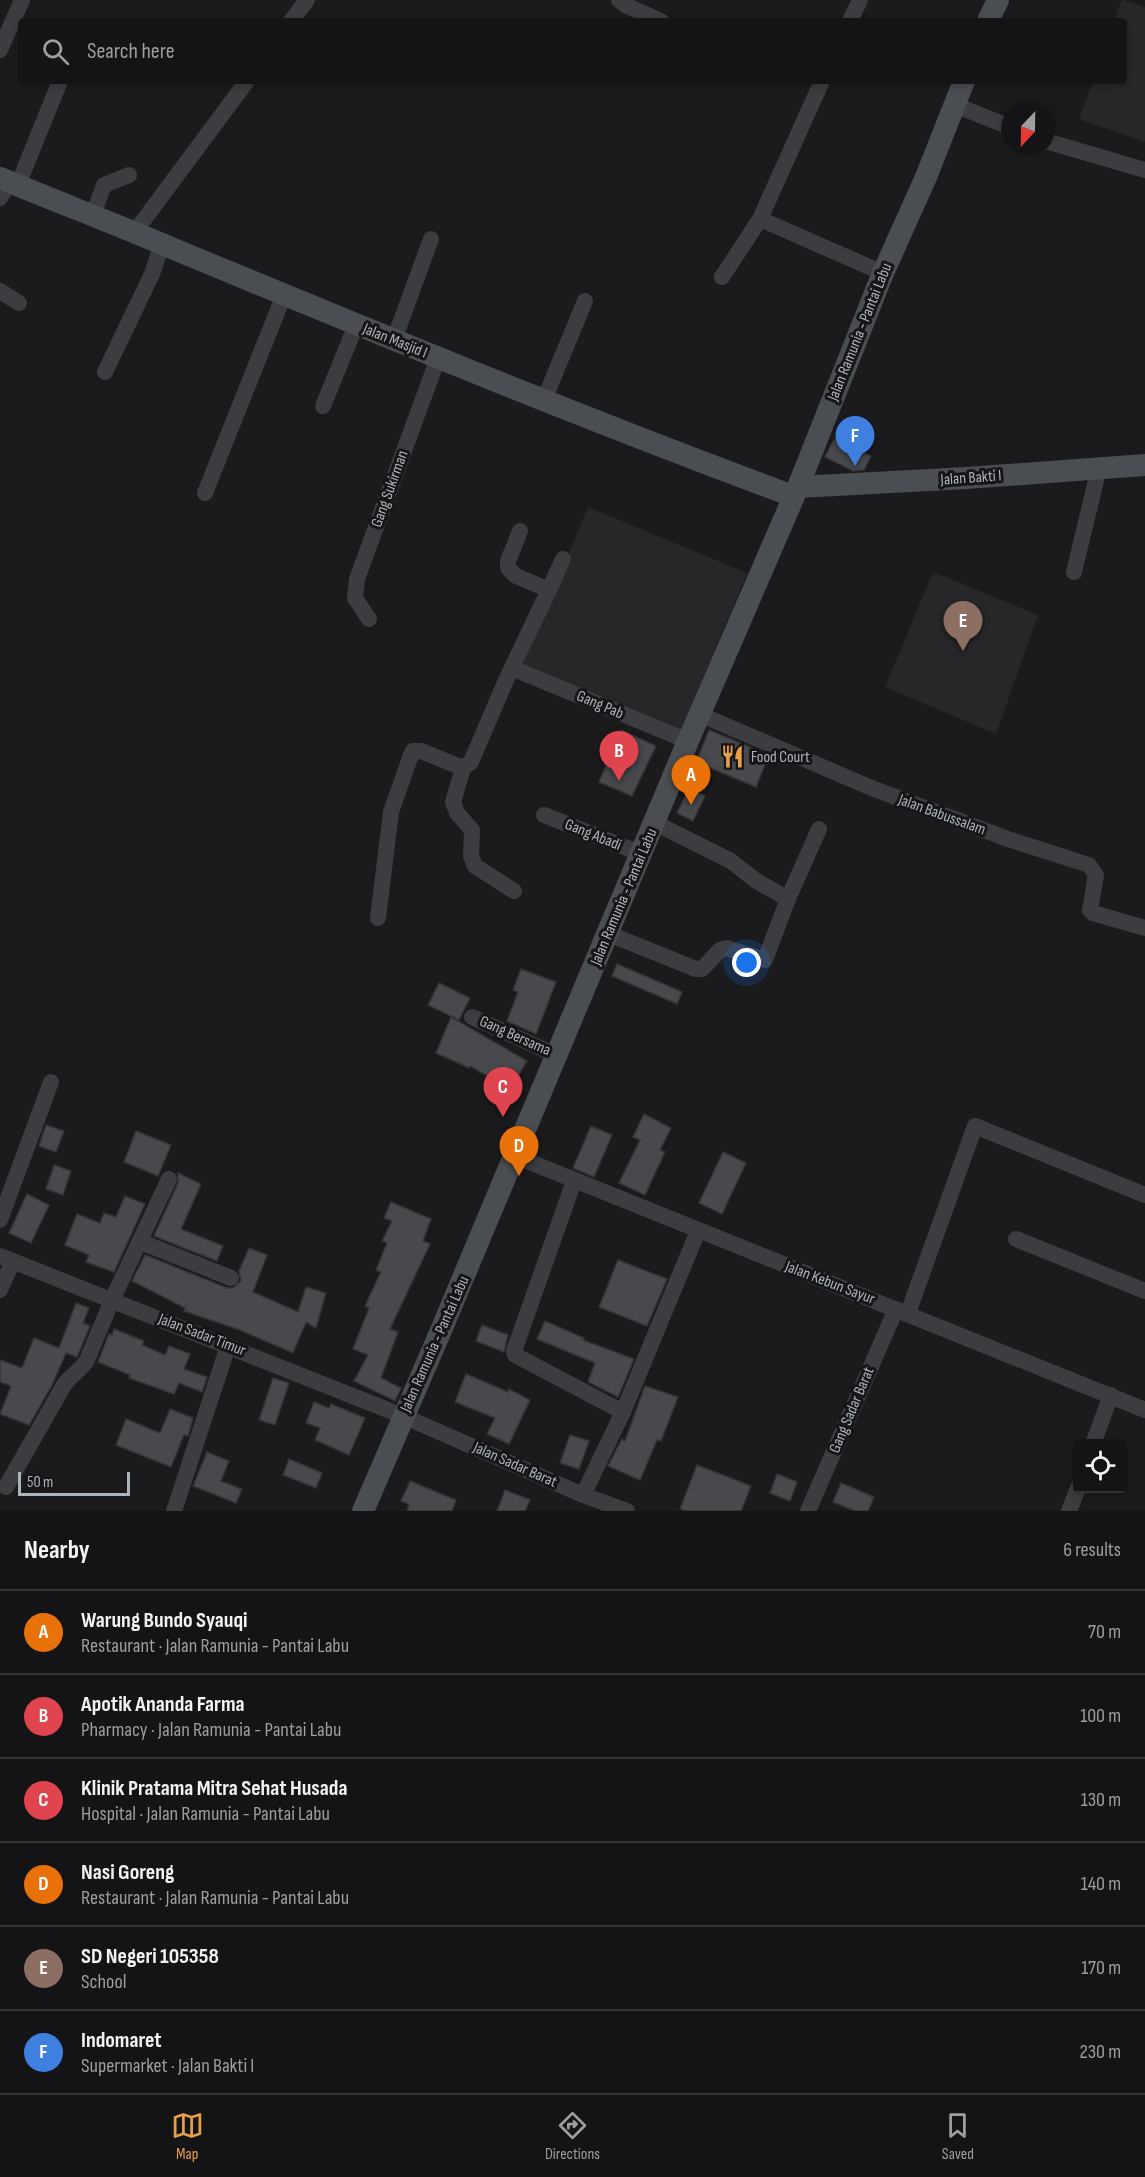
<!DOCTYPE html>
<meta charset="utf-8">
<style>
:root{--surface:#141416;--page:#1d1d1f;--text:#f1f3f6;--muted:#9d9ea1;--line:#333335;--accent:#e79e48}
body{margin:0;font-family:"Sofia Sans Condensed",sans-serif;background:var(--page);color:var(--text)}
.controls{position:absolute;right:18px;bottom:18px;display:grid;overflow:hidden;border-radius:6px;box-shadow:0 3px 9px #0003}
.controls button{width:54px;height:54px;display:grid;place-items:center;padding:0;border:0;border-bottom:2px solid var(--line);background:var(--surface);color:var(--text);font:30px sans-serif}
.compass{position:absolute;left:1001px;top:102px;width:54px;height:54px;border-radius:50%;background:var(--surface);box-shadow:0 3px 9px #0003;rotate:202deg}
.scale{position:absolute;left:18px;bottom:15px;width:112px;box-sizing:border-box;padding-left:6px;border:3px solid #aeb4bb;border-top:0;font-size:16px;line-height:21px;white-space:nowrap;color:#aeb4bb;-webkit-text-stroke:4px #161618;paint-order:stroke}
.you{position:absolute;left:747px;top:963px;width:21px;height:21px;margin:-15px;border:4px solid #fff;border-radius:50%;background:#1a73e8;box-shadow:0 0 0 9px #1a73e833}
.badge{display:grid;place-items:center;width:39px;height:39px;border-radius:50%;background:var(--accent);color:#fff;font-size:20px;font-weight:700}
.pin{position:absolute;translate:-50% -50px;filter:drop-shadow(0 2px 3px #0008)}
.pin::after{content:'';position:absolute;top:32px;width:21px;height:18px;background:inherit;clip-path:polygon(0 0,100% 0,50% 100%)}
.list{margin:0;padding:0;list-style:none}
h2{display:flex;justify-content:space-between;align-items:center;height:78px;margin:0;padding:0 24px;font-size:26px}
h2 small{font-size:20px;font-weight:400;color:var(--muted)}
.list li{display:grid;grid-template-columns:39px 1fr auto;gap:18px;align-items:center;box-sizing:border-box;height:84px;padding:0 24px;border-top:2px solid var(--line)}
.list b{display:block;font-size:22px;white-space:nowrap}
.list p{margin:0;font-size:20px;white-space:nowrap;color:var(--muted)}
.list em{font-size:20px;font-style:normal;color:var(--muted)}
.icon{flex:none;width:33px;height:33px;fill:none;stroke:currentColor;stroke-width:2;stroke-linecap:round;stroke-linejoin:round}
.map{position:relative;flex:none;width:1145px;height:1511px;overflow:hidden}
.search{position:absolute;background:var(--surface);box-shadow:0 3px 9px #0003;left:18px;right:18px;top:18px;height:66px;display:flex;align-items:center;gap:15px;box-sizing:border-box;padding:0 21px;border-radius:6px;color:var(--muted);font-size:22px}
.sheet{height:582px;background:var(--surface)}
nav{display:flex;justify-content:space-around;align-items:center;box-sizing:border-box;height:84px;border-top:2px solid var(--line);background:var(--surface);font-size:16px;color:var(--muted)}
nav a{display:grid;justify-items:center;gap:3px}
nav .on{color:var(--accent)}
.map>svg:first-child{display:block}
</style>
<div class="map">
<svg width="1145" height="1511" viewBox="0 0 1145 1511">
<rect width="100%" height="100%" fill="#1b1b1d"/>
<!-- built -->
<g fill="#27272a">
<polygon points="1122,0 1145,7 1145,142 1079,119 1093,81 1124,81 1124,21 1114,21"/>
<polygon points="588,507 747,573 682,730 523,664"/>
<polygon points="933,572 1038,615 996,734 885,687"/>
</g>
<!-- building -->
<g fill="#48494d" stroke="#353539" stroke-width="1.5">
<polygon points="834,439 871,456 864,470 853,471 825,457"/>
<polygon points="621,730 656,746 632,796 599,782"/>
<polygon points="709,730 769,755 756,787 696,762"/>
<polygon points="689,788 705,796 693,821 677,813"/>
<polygon points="617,964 682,992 677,1004 612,976"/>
<polygon points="521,969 556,982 536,1034 507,1021 518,992 513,990"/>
<polygon points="439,983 470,998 459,1020 428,1005"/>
<polygon points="451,1017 527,1061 510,1089 470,1066 469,1068 436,1053"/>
<polygon points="644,1114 671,1128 660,1150 665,1152 645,1195 619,1183 640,1140 633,1137"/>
<polygon points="46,1125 64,1131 56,1152 39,1146"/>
<polygon points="591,1126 612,1135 594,1177 573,1168"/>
<polygon points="136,1131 171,1145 158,1176 124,1162"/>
<polygon points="723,1152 746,1163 722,1214 699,1203"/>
<polygon points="54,1165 71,1171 63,1195 46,1189"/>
<polygon points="178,1173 201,1184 181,1229 223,1246 217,1261 154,1236 178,1183"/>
<polygon points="27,1194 49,1205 31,1243 9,1233"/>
<polygon points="125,1196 145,1204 114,1272 86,1262 89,1255 65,1245 77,1214 100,1223 104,1213 116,1217"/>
<polygon points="391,1202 431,1219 423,1241 430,1244 390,1329 398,1332 381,1378 401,1388 395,1401 354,1381 368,1355 353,1349 369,1308 365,1306 381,1272 376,1270 387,1243 382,1241 392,1221 384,1218"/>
<polygon points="249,1248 267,1255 253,1292 298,1312 306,1287 326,1293 316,1328 306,1322 293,1353 240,1330 184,1311 185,1308 132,1281 145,1255 227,1288 233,1288 241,1281 239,1271"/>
<polygon points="618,1260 667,1279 647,1326 599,1307"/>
<polygon points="76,1303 89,1308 83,1323 90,1326 77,1357 66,1353 52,1385 29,1425 0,1414 11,1386 0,1382 0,1360 22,1368 34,1338 59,1348"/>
<polygon points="545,1321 584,1338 583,1340 634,1359 618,1397 588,1382 595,1363 537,1339"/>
<polygon points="482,1325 508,1335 504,1352 476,1341"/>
<polygon points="114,1329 144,1341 142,1345 165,1355 169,1346 190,1354 184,1369 207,1377 202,1392 179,1383 174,1394 129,1378 130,1375 98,1362 109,1334 112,1335"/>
<polygon points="466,1374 508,1392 509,1389 530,1400 509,1444 487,1434 495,1418 455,1402"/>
<polygon points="273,1378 289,1383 275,1425 259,1420"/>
<polygon points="645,1386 678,1397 661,1441 657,1440 640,1480 608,1466 622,1439 625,1441"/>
<polygon points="314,1402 329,1408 331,1404 365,1418 349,1455 315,1440 320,1428 306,1423"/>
<polygon points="170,1409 193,1418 188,1436 184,1435 171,1467 116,1445 126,1419 160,1433"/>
<polygon points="570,1435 589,1441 579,1469 560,1463"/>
<polygon points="207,1452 229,1461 221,1481 242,1489 236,1503 193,1486"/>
<polygon points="289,1459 322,1473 316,1488 283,1475"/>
<polygon points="697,1465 751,1486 741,1511 687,1511 680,1509"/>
<polygon points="777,1474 797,1482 790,1501 770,1493"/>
<polygon points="410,1481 456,1500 452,1511 407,1511 409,1504 401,1501"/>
<polygon points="841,1483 874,1497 868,1511 855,1511 833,1502"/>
<polygon points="505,1490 530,1500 525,1511 497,1511"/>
</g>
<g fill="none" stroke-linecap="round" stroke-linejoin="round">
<!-- minor -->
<g stroke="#3c3d41" stroke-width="16">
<polyline points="619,0 627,6 661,21"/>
<polyline points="291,21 307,0"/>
<polyline points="850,21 860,0"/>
<polyline points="0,50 22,0"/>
<polyline points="822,81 760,219 883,273"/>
<polyline points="955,105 1010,127"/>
<polyline points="1046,141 1145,170"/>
<polyline points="18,185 60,81"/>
<polyline points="0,198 10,182"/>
<polyline points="93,215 104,185 129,175"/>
<polyline points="134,233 247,81"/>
<polyline points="722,277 760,219"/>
<polyline points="0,291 19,303"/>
<polyline points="394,340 431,239"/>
<polyline points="105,372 152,274 162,244"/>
<polyline points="544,400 585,301"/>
<polyline points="323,406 356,325"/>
<polyline points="205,493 284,295"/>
<polyline points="1074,572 1099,468"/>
<polyline points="549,590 563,559"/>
<polyline points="369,619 355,598 357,579 438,358"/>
<polyline points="512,668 688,741"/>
<polyline points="699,714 874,789 1008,839 1089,865 1096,875 1090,910 1093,913 1145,928"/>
<polyline points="463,768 453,802 457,813 472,830 471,856 475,866 514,891"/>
<polyline points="544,815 642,854"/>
<polyline points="655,823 731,861 755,880 788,899"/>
<polyline points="378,918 391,812 411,755 413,751 421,751 463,768 471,762 507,678 549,590 516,576 508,568 508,561 520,531"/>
<polyline points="609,934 696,969 702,969 720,950 726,948 765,960 788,899 819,829"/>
<polyline points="472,1017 558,1056"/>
<polyline points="515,1156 1145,1410"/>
<polyline points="574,1181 514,1351 515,1355 623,1412"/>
<polyline points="0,1220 51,1082"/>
<polyline points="1016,1239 1145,1291"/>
<polyline points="141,1242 231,1278"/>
<polyline points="0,1256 403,1416 583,1495 627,1511"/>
<polyline points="0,1290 13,1261"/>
<polyline points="908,1313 975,1126 1145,1195"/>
<polyline points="1093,1444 1111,1395"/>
<path d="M6,1487L64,1385C71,1375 81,1370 87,1360L112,1300L169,1179"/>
<polyline points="583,1495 623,1412 698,1231"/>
<polyline points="174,1511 228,1346"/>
<polyline points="808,1511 896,1309"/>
<polyline points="1069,1511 1078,1488"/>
</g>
<!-- secondary -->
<g stroke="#4a4d51" stroke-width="22">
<polyline points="988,21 998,0"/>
<path d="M0,178C60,203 121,226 181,252C384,336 587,420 793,496"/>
<polyline points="798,487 967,478 1145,465"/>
<polyline points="363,1511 442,1328 688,741 798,487 883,273 926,177 964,81"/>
</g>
</g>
<!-- icons -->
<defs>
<symbol id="restaurant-bare" viewBox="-9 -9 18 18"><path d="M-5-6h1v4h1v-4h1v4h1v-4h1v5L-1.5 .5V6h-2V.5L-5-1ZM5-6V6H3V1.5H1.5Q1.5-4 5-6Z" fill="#e79e48" stroke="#161618" stroke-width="2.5" paint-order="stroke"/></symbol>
</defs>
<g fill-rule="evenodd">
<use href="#restaurant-bare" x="716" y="740" width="33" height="33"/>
</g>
<g text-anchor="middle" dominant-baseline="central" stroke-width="6" stroke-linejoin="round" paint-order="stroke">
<!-- street labels -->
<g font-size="16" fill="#aeb4bb" stroke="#161618">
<text transform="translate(860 332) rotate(-68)">Jalan Ramunia - Pantai Labu</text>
<text transform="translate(395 341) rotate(22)">Jalan Masjid I</text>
<text transform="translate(971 478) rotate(-4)">Jalan Bakti I</text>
<text transform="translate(390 489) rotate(-70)">Gang Sukirman</text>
<text transform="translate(600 705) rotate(23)">Gang Pab</text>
<text transform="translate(942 815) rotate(20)">Jalan Babussalam</text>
<text transform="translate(593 835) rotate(22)">Gang Abadi</text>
<text transform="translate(624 897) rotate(-67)">Jalan Ramunia - Pantai Labu</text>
<text transform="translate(515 1036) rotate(24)">Gang Bersama</text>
<text transform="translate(830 1283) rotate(21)">Jalan Kebun Sayur</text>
<text transform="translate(202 1335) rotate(21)">Jalan Sadar Timur</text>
<text transform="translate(435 1344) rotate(-66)">Jalan Ramunia - Pantai Labu</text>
<text transform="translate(852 1410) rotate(-67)">Gang Sadar Barat</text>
<text transform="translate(515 1465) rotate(24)">Jalan Sadar Barat</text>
</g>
<!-- poi labels -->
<g font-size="16" fill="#aeb4bb" stroke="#161618" text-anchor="start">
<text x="751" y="757">Food Court</text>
</g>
</g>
</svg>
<div class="controls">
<button><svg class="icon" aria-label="locate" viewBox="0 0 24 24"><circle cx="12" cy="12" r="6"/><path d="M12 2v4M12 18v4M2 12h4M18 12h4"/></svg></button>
</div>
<svg class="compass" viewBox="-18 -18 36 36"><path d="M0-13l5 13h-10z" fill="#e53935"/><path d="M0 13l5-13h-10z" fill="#9d9ea1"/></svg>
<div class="scale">50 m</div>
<div class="you"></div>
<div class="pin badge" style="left:691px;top:805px;background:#e8710a">A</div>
<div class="pin badge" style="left:619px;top:781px;background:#e0444e">B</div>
<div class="pin badge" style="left:503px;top:1117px;background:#e0444e">C</div>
<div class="pin badge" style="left:519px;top:1176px;background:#e8710a">D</div>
<div class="pin badge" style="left:963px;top:651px;background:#8d6e63">E</div>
<div class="pin badge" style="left:855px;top:466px;background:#3f7fe0">F</div>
<div class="search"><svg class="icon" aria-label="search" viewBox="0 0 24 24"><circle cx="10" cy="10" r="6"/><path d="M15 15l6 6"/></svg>Search here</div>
</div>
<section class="sheet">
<h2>Nearby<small>6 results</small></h2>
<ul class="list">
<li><span class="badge" style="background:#e8710a">A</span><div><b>Warung Bundo Syauqi</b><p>Restaurant · Jalan Ramunia - Pantai Labu</p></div><em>70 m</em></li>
<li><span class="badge" style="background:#e0444e">B</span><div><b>Apotik Ananda Farma</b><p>Pharmacy · Jalan Ramunia - Pantai Labu</p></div><em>100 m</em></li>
<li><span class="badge" style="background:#e0444e">C</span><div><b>Klinik Pratama Mitra Sehat Husada</b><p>Hospital · Jalan Ramunia - Pantai Labu</p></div><em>130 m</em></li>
<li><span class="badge" style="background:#e8710a">D</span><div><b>Nasi Goreng</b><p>Restaurant · Jalan Ramunia - Pantai Labu</p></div><em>140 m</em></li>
<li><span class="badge" style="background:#8d6e63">E</span><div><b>SD Negeri 105358</b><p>School</p></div><em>170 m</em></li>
<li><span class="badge" style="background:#3f7fe0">F</span><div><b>Indomaret</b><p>Supermarket · Jalan Bakti I</p></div><em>230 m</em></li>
</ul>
</section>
<nav>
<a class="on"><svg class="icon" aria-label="map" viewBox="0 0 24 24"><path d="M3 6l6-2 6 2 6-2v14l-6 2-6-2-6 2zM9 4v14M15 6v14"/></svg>Map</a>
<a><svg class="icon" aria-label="directions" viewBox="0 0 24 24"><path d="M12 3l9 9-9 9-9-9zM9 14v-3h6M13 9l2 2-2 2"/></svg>Directions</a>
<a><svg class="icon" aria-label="saved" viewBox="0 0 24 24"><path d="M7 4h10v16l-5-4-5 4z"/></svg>Saved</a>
</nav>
